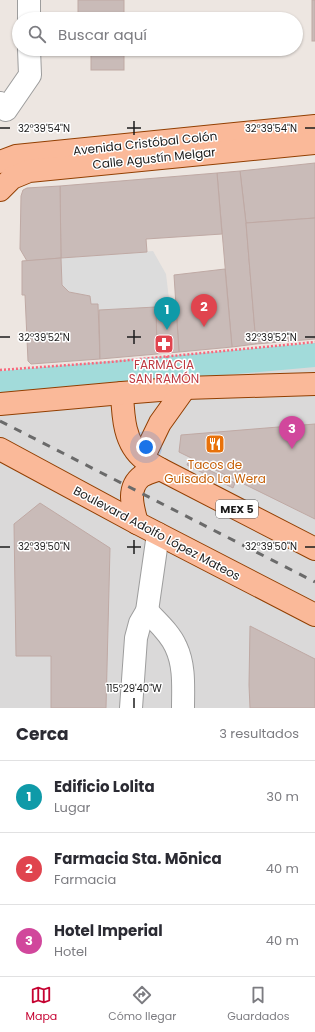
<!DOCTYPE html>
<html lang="es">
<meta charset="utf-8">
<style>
:root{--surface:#fff;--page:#f2f2f3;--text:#2b2b33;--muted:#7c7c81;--line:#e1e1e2;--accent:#c50231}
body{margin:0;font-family:Poppins,sans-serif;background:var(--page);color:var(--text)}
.you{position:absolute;left:146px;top:447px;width:14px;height:14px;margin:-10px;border:3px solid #fff;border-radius:50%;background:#1a73e8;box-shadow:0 0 0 6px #1a73e833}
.badge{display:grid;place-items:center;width:26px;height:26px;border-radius:50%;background:var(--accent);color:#fff;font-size:13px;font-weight:700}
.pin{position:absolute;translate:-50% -33px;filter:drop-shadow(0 1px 2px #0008)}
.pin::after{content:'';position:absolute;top:21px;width:14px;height:12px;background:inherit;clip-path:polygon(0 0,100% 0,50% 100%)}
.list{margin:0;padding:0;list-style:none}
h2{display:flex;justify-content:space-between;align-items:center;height:52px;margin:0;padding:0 16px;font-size:17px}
h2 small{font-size:13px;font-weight:400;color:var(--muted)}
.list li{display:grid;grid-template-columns:26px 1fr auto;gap:12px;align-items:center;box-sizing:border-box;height:72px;padding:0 16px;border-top:1px solid var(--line)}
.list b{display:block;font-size:15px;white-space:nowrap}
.list p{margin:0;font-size:13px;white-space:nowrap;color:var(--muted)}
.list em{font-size:13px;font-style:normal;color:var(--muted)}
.icon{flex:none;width:22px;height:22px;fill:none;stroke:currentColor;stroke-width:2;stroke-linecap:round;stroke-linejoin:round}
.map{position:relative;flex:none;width:315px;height:708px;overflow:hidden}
.search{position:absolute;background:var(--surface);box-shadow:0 1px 3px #0004;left:12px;right:12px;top:12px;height:44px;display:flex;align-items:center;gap:10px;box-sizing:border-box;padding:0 14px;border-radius:22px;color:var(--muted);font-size:15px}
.sheet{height:268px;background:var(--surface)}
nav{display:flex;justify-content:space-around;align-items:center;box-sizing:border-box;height:56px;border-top:1px solid var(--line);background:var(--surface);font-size:11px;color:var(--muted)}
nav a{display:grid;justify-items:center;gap:2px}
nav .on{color:var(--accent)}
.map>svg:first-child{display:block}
</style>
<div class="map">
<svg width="315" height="708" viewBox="0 0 315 708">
<rect width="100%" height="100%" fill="#ede6e1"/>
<!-- residential -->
<polygon fill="#dad9d9" points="315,354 315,708 0,708 0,383"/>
<!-- parking -->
<polygon fill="#dcdcdc" points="153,251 166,274 170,307 99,310 98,304 91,304 90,296 69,292 62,285 61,258"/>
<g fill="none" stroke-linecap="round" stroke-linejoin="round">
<!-- canal -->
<polyline stroke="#a2dbda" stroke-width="24" points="0,383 315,355"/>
</g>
<!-- building -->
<g fill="#c9bbb8" stroke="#bfa9a4">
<rect x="78" y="0" width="46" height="19"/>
<rect x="312" y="0" width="3" height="41"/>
<rect x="91" y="49" width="33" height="21"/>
<polygon points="315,163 315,218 246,223 240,171"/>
<polygon points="240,171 246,223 256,344 232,347 217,173"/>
<polygon points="217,173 222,234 146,239 147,252 61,258 60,186"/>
<polygon points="60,186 61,258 27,261 20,249 21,196 23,190 27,188"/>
<polygon points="315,218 315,339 256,344 246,223"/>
<polygon points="61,258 62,285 69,292 90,296 91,304 98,304 100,359 31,364 28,361 25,295 22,295 22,261"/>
<polygon points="225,269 232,347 179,352 174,275"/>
<polygon points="176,306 179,352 157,354 156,307"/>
<polygon points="156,307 157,354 100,359 99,310"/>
<polygon points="315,424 315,519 179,452 181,435"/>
<polygon points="189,460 235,483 233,488 187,465"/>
<polygon points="40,503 110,548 106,708 51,708 51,656 16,656 14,524"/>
<polygon points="250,626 315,659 315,708 250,708 249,685"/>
</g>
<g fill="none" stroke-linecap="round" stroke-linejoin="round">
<defs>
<g id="minor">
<polyline points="29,0 29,19"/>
<polyline points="0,103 6,110 30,75 29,49"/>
<path d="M147,611C157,622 170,633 176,647C185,666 183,688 183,708"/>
<polyline points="131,708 136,638 140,623 147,611 158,534"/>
</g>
<g id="major">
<polyline points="0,162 16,156 315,126"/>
<polyline points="0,190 12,178 29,171 315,143"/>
<path d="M122,393C123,416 124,444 144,459C149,463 155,466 160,469L315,549"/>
<polyline points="0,404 122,393 185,388 315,384"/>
<polyline points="0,449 137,523 315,615"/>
<polyline points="143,458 160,423 185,388"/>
<path d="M137,523C133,508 126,488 142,476C147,473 154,471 160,469"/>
</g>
</defs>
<!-- minor casing -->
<use href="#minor" stroke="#9d9d9d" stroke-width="24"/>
<!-- major casing -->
<use href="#major" stroke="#923f02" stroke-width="24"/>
<!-- path -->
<g stroke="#f8687c" stroke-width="2.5" stroke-dasharray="2 2" stroke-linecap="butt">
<polyline points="167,356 167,368"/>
<polyline points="0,370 110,362 315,342"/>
</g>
<!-- minor -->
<use href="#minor" stroke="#fff" stroke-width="22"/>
<!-- major -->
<use href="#major" stroke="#fab999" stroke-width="22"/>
<!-- rail -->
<polyline stroke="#6a6a6a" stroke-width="3" stroke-dasharray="8 8" stroke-linecap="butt" points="0,421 315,582"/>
</g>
<!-- ticks -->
<path fill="none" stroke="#1c1c1c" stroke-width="1.5" d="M134,121V135M0,128H10M127,128H141M305,128H315M134,330V344M0,337H10M127,337H141M305,337H315M134,540V554M0,547H10M127,547H141M305,547H315M134,698V708"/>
<!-- icons -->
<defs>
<symbol id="pharmacy-square" viewBox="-11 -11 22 22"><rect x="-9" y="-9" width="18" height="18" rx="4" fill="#e0444e" stroke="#fff"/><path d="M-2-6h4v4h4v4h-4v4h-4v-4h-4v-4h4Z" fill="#fff"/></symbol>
<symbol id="restaurant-square" viewBox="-11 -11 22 22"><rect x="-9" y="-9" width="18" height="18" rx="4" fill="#e8710a" stroke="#fff"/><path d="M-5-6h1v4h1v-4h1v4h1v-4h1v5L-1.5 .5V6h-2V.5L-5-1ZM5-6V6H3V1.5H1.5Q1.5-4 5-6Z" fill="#fff"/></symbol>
</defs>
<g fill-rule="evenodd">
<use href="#pharmacy-square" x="153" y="333" width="22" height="22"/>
<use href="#restaurant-square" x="204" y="433" width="22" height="22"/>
</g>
<g text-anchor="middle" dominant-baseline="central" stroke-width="3" stroke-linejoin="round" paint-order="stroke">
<!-- shield labels -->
<rect fill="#fff" stroke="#606060" stroke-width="1" x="216" y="500" width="42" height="18" rx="3"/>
<g font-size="11" font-weight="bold" fill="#1c1c1c">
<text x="237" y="509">MEX 5</text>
</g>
<!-- street labels -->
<g font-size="12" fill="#1c1c1c" stroke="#fff">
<text transform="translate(145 143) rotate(-6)">Avenida Cristóbal Colón</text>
<text transform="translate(154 158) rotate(-6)">Calle Agustín Melgar</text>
<text transform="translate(157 533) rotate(28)">Boulevard Adolfo López Mateos</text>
</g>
<!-- health labels -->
<g font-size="12" fill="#be3a42" stroke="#fff">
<text x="164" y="364">FARMACIA<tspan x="164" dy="14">SAN RAMÓN</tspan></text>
</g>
<!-- food labels -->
<g font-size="12" fill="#c56008" stroke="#fff">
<text x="215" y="464">Tacos de<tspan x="215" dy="14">Guisado La Wera</tspan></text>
</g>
</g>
<g font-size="10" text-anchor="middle" fill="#1c1c1c" stroke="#fff" stroke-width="3" stroke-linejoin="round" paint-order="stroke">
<text x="44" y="132">32°39'54"N</text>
<text x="271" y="132">32°39'54"N</text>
<text x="44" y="341">32°39'52"N</text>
<text x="271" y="341">32°39'52"N</text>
<text x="44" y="550">32°39'50"N</text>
<text x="271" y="550">32°39'50"N</text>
<text x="134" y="692">115°29'40"W</text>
</g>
</svg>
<div class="you"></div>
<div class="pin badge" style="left:167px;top:330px;background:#0f9aa8">1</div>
<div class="pin badge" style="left:204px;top:327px;background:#e0444e">2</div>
<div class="pin badge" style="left:292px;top:449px;background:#d1479c">3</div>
<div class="search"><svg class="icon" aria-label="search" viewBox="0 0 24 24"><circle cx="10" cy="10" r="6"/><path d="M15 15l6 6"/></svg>Buscar aquí</div>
</div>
<section class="sheet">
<h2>Cerca<small>3 resultados</small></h2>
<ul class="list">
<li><span class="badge" style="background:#0f9aa8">1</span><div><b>Edificio Lolita</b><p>Lugar</p></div><em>30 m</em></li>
<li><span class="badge" style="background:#e0444e">2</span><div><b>Farmacia Sta. Mōnica</b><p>Farmacia</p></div><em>40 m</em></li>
<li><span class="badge" style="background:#d1479c">3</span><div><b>Hotel Imperial</b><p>Hotel</p></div><em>40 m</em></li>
</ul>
</section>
<nav>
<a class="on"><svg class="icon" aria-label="map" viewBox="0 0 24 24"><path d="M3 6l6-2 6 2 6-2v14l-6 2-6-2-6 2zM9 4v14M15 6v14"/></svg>Mapa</a>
<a><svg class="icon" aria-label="directions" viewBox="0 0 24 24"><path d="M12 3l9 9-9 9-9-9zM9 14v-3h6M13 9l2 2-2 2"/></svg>Cómo llegar</a>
<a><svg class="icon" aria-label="saved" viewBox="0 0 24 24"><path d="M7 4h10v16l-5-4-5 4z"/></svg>Guardados</a>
</nav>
